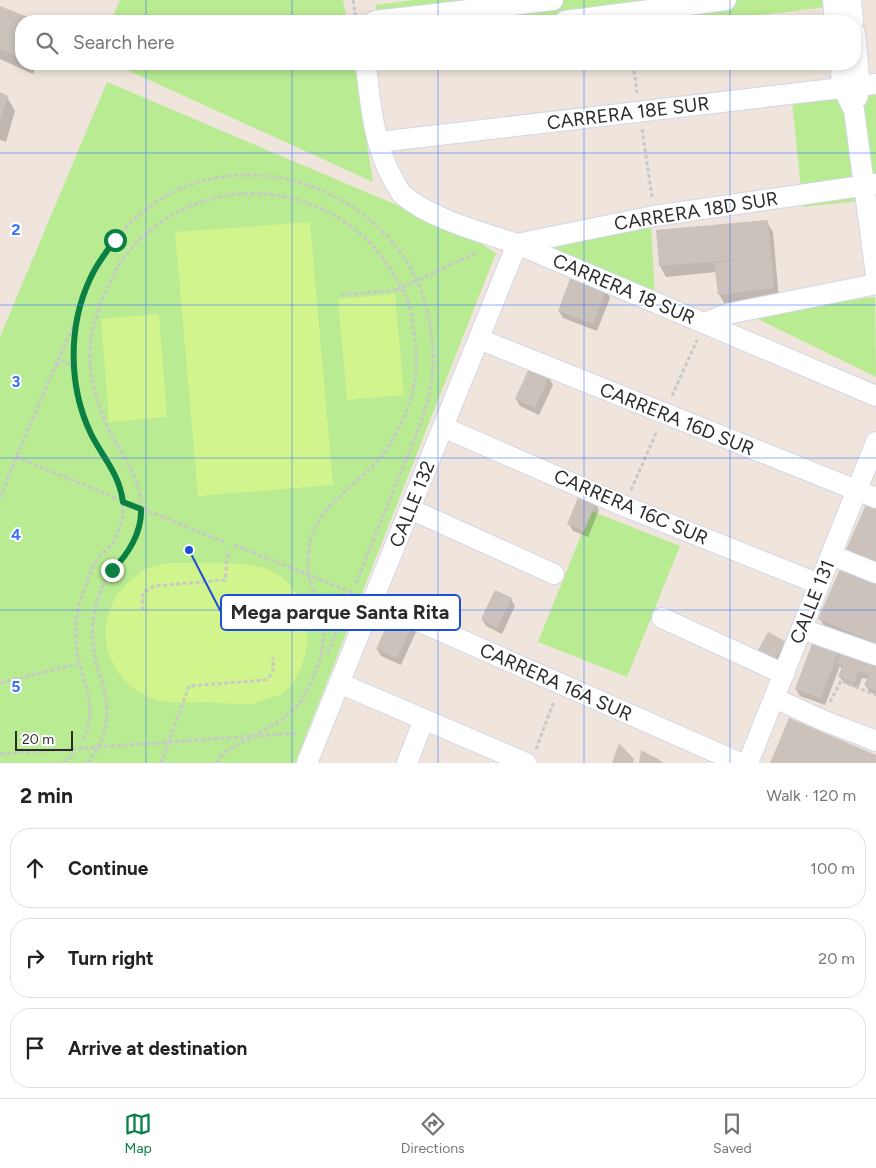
<!DOCTYPE html>
<meta charset="utf-8">
<style>
:root{--surface:#fff;--page:#f6f6f6;--text:#222;--muted:#767676;--line:#e0e0e0;--accent:#0b8043}
body{margin:0;font-family:Figtree,sans-serif;background:var(--page);color:var(--text)}
.scale{position:absolute;left:15px;bottom:12px;width:58px;box-sizing:border-box;padding-left:5px;border:2px solid #2b2b2b;border-top:0;font-size:14px;line-height:18px;white-space:nowrap;color:#2b2b2b;-webkit-text-stroke:4px #fff;paint-order:stroke}
.stop{position:absolute;width:15px;height:15px;margin:-11px;border:4px solid #0b8043;border-radius:50%;background:#fff}
.stop.end{background:#0b8043;border-color:#fff;box-shadow:0 1px 5px #0008}
.list{margin:0;padding:0;list-style:none}
h2{display:flex;justify-content:space-between;align-items:center;height:65px;margin:0;padding:0 20px;font-size:21px}
h2 small{font-size:16px;font-weight:400;color:var(--muted)}
.list li{display:grid;grid-template-columns:32px 1fr auto;gap:15px;align-items:center;box-sizing:border-box;height:80px;margin:0 10px 10px;padding:0 10px;border:1px solid var(--line);border-radius:20px}
.list b{display:block;font-size:19px;white-space:nowrap}
.list em{font-size:16px;font-style:normal;color:var(--muted)}
.icon{flex:none;width:28px;height:28px;fill:none;stroke:currentColor;stroke-width:2;stroke-linecap:round;stroke-linejoin:round}
.map{position:relative;flex:none;width:876px;height:763px;overflow:hidden}
.search{position:absolute;background:var(--surface);box-shadow:0 2px 8px #0003;left:15px;right:15px;top:15px;height:55px;display:flex;align-items:center;gap:12px;box-sizing:border-box;padding:0 18px;border-radius:20px;color:var(--muted);font-size:19px}
.sheet{height:335px;background:var(--surface)}
nav{display:flex;justify-content:space-around;align-items:center;box-sizing:border-box;height:70px;border-top:1px solid var(--line);background:var(--surface);font-size:14px;color:var(--muted)}
nav a{display:grid;justify-items:center;gap:2px}
nav .on{color:var(--accent)}
.map>svg:first-child{display:block}
</style>
<div class="map">
<svg width="876" height="763" viewBox="0 0 876 763">
<rect width="100%" height="100%" fill="#efe5dc"/>
<!-- green -->
<g fill="#b9eb92">
<polygon points="120,0 343,0 347,21 111,21"/>
<polygon points="414,0 834,0 835,6 711,21 379,21 375,5"/>
<polygon points="114,64 354,64 373,182"/>
<polygon points="107,82 465,234 496,253 295,763 0,763 0,337"/>
<polygon points="876,89 876,199 803,207 792,102"/>
<polygon points="651,222 655,300 530,248"/>
<polygon points="875,297 876,377 748,314"/>
<polygon points="591,511 680,546 627,677 538,642"/>
</g>
<!-- pitch -->
<g fill="#d2f48d">
<polygon points="310,222 333,485 198,496 175,232"/>
<polygon points="395,294 404,395 347,400 338,299"/>
<polygon points="159,314 167,417 109,422 101,319"/>
<path d="M168,563C198,564 255,558 279,575C289,582 300,598 304,609C313,635 305,679 280,695C277,696 272,697 269,698C263,700 257,703 251,704C237,705 223,703 209,702C196,702 168,704 156,700C101,682 87,613 134,578C138,575 142,571 146,569C153,566 161,565 168,563Z"/>
</g>
<!-- shadow -->
<g fill="#0003">
<polygon points="0,7 35,21 21,21 21,64 37,64 33,74 0,59"/>
<polygon points="0,94 7,97 15,111 6,142 0,140"/>
<polygon points="767,222 773,232 779,299 725,305 719,294 716,272 666,277 660,266"/>
<polygon points="606,290 610,298 597,331 563,318 559,311"/>
<polygon points="530,370 549,378 553,385 539,415 520,406 516,399"/>
<polygon points="595,503 599,510 588,537 573,531 569,524"/>
<polygon points="876,586 876,653 828,633 820,619"/>
<polygon points="511,599 515,606 502,634 486,626 482,619"/>
<polygon points="412,624 416,632 401,665 381,656 377,649"/>
<polygon points="784,642 788,649 778,668 762,659"/>
<polygon points="838,652 841,656 876,663 876,695 870,692 865,685 868,679 862,678 858,689 844,683 839,676 842,670 840,666 825,705 800,696 796,689"/>
</g>
<!-- building -->
<g fill="#cac2bb">
<polygon points="0,6 38,21 21,21 21,59 0,49"/>
<polygon points="0,92 8,96 0,120"/>
<polygon points="768,220 774,288 718,295 714,263 746,259 659,266 656,230"/>
<polygon points="571,276 607,289 593,324 558,311"/>
<polygon points="529,368 549,377 535,408 515,399"/>
<polygon points="579,495 596,502 584,531 567,524"/>
<polygon points="867,502 876,506 876,565 845,552"/>
<polygon points="840,569 876,584 876,643 818,619"/>
<polygon points="495,590 512,598 497,628 481,619"/>
<polygon points="392,614 413,624 397,658 376,649"/>
<polygon points="768,632 785,641 774,661 757,652"/>
<polygon points="813,641 839,651 821,698 795,689"/>
<polygon points="843,649 876,661 876,691 864,685 869,675 865,673 858,672 854,683 838,676 843,665 836,663"/>
<polygon points="789,718 876,755 876,763 770,763"/>
<polygon points="619,743 634,759 633,763 612,763"/>
<polygon points="641,750 658,759 664,763 639,763"/>
</g>
<g fill="none" stroke-linecap="round" stroke-linejoin="round">
<defs>
<g id="street">
<polyline points="833,0 835,21"/>
<polyline points="851,0 853,21"/>
<polyline points="375,21 553,0"/>
<polyline points="565,21 726,0"/>
<polyline points="855,33 860,86 857,98"/>
<path d="M366,64C370,103 374,147 394,181C397,185 399,191 402,194C430,219 482,232 517,244L876,396"/>
<polyline points="840,64 843,88 854,110 876,275"/>
<polyline points="379,142 876,84"/>
<polyline points="517,244 654,216 876,184"/>
<polyline points="704,323 727,314 876,284"/>
<polyline points="479,339 876,498"/>
<polyline points="443,427 624,506 819,584"/>
<polyline points="410,509 554,574"/>
<polyline points="831,555 876,573"/>
<polyline points="373,601 740,763"/>
<polyline points="662,618 784,674"/>
<polyline points="802,629 876,655"/>
<polyline points="339,683 526,763"/>
<polyline points="774,698 822,720 876,741"/>
<polyline points="307,763 517,244"/>
<polyline points="407,763 424,719"/>
<polyline points="748,763 876,442"/>
</g>
</defs>
<!-- street casing -->
<use href="#street" stroke="#d1d7e6" stroke-width="22"/>
<!-- path -->
<g stroke="#c8c8c8" stroke-width="3" stroke-dasharray="4 2.5" stroke-linecap="butt">
<polyline points="353,0 356,18"/>
<polyline points="633,64 637,93"/>
<polyline points="642,129 652,197"/>
<polyline points="413,282 478,252"/>
<polyline points="341,295 397,290"/>
<polyline points="76,319 73,362 77,394 88,428 95,443 119,481 123,508 123,517 114,542 97,559 91,571 79,604 76,623 77,654 89,698 90,715 87,731 82,742"/>
<polyline points="56,366 63,361 67,362 72,368"/>
<polyline points="672,396 697,340"/>
<polyline points="16,457 224,542"/>
<polyline points="631,490 657,431"/>
<path d="M0,498C24,437 50,378 76,319C81,306 84,291 90,278C100,259 114,238 130,223C213,142 346,169 407,262C424,288 432,324 433,354C435,399 414,439 398,479C384,514 370,548 356,583"/>
<polyline points="234,545 354,593"/>
<polyline points="143,610 142,598 144,592 154,586 225,580 228,550"/>
<polyline points="328,653 350,598"/>
<polyline points="0,683 77,664"/>
<polyline points="830,702 841,681 876,695"/>
<polyline points="536,749 554,701"/>
<polyline points="0,754 298,733"/>
<polyline points="63,763 74,753"/>
<path d="M87,763C104,745 110,718 105,694C103,682 97,670 95,658C93,647 92,632 93,621C95,604 102,582 112,569C115,566 119,564 122,561C134,546 142,522 141,503C139,477 124,458 112,436C102,418 96,397 92,377C86,350 94,317 105,293C111,282 115,270 122,260C157,212 216,187 274,195C326,202 372,233 397,280C401,287 406,294 408,302C411,309 412,318 413,326C417,348 418,372 412,394C408,411 399,429 390,444C369,480 324,497 311,538C308,551 306,569 310,581C312,589 317,597 321,604"/>
<path d="M161,763L189,686L265,680C275,674 273,668 273,657"/>
<polyline points="217,763 223,753 282,720 300,703 312,681 321,657 324,633 321,601 355,593"/>
</g>
<!-- street -->
<use href="#street" stroke="#fff" stroke-width="20"/>
<!-- path-bridge -->
<polyline stroke="#c8c8c8" stroke-width="3" stroke-dasharray="4 2.5" stroke-linecap="butt" points="397,290 413,282"/>
</g>
<g fill="none" stroke-linecap="round" stroke-linejoin="round">
<!-- route -->
<path stroke="#0b8043" stroke-width="6" d="M112,570C128,555 142,532 141,509L123,502C119,473 103,458 91,434C68,386 68,326 90,279C96,265 106,252 115,240"/>
</g>
<!-- grid -->
<path fill="none" stroke="#3970ff" stroke-width="1" stroke-opacity="0.55" d="M146,0V21M292,0V21M438,0V21M584,0V21M730,0V21M146,64V763M292,64V763M438,64V763M584,64V763M730,64V763M0,153H876M0,305H876M0,458H876M0,610H876"/>
<g text-anchor="middle" dominant-baseline="central" stroke-width="4" stroke-linejoin="round" paint-order="stroke">
<!-- street labels -->
<g font-size="19" fill="#2b2b2b" stroke="#fff">
<text transform="translate(628 113) rotate(-7)">CARRERA 18E SUR</text>
<text transform="translate(696 211) rotate(-9)">CARRERA 18D SUR</text>
<text transform="translate(624 289) rotate(23)">CARRERA 18 SUR</text>
<text transform="translate(677 419) rotate(22)">CARRERA 16D SUR</text>
<text transform="translate(412 504) rotate(-68)">CALLE 132</text>
<text transform="translate(631 507) rotate(23)">CARRERA 16C SUR</text>
<text transform="translate(812 602) rotate(-68)">CALLE 131</text>
<text transform="translate(556 682) rotate(24)">CARRERA 16A SUR</text>
</g>
</g>
<g font-size="16" text-anchor="middle" font-weight="bold" fill="#3970ff" stroke="#fff" stroke-width="4" stroke-linejoin="round" paint-order="stroke">
<text x="16" y="235">2</text>
<text x="16" y="387">3</text>
<text x="16" y="540">4</text>
<text x="16" y="692">5</text>
</g>
<!-- callouts -->
<path fill="none" stroke="#1d4ed8" stroke-width="2" d="M189 550L221 612"/>
<circle fill="#1d4ed8" stroke="#fff" stroke-width="2" cx="189" cy="550" r="5"/>
<rect fill="#fff" stroke="#1d4ed8" stroke-width="2" x="221" y="595" width="239" height="35" rx="5"/>
<g font-size="20" text-anchor="middle" font-weight="bold" fill="#2b2b2b">
<text x="340" y="619">Mega parque Santa Rita</text>
</g>
</svg>
<div class="scale">20 m</div>
<div class="stop" style="left:115px;top:240px"></div>
<div class="stop end" style="left:112px;top:570px"></div>
<div class="search"><svg class="icon" aria-label="search" viewBox="0 0 24 24"><circle cx="10" cy="10" r="6"/><path d="M15 15l6 6"/></svg>Search here</div>
</div>
<section class="sheet">
<h2>2 min<small>Walk · 120 m</small></h2>
<ul class="list">
<li><svg class="icon" aria-label="ahead" viewBox="0 0 24 24"><path d="M12 20V5M6 11l6-6 6 6"/></svg><div><b>Continue</b></div><em>100 m</em></li>
<li><svg class="icon" aria-label="right" viewBox="0 0 24 24"><path d="M7 20v-9h11M14 6l5 5-5 5"/></svg><div><b>Turn right</b></div><em>20 m</em></li>
<li><svg class="icon" aria-label="arrive" viewBox="0 0 24 24"><path d="M6 21V4h12l-3 4 3 4H6"/></svg><div><b>Arrive at destination</b></div></li>
</ul>
</section>
<nav>
<a class="on"><svg class="icon" aria-label="map" viewBox="0 0 24 24"><path d="M3 6l6-2 6 2 6-2v14l-6 2-6-2-6 2zM9 4v14M15 6v14"/></svg>Map</a>
<a><svg class="icon" aria-label="directions" viewBox="0 0 24 24"><path d="M12 3l9 9-9 9-9-9zM9 14v-3h6M13 9l2 2-2 2"/></svg>Directions</a>
<a><svg class="icon" aria-label="saved" viewBox="0 0 24 24"><path d="M7 4h10v16l-5-4-5 4z"/></svg>Saved</a>
</nav>
